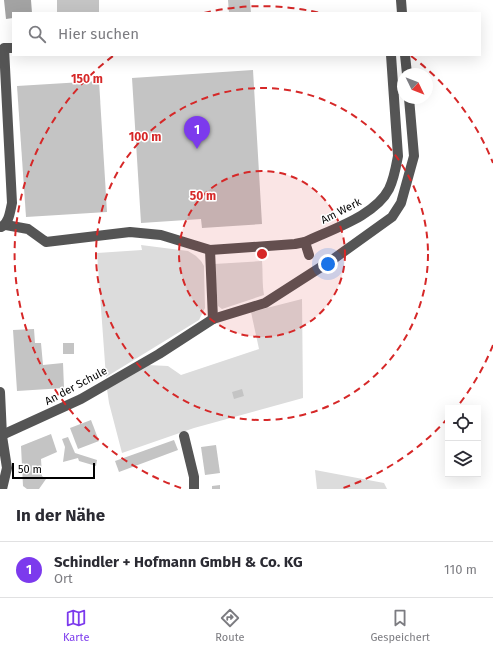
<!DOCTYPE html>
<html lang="de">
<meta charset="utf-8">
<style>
:root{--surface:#fff;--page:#f2f2f3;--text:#2b2b33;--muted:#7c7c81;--line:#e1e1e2;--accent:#7c3aed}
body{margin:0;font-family:"Fira Sans",sans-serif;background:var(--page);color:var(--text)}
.controls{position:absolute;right:12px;bottom:12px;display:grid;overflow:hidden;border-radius:0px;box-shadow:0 4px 16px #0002}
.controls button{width:36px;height:36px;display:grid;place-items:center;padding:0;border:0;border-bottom:1px solid var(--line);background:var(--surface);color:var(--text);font:20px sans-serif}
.compass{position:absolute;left:397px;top:68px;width:36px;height:36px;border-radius:50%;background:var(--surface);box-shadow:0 4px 16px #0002;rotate:133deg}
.scale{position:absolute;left:12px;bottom:10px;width:83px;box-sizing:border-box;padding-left:4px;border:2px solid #000;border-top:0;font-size:11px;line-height:14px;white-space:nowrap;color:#000;-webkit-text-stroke:3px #fff;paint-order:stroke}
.you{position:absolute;left:328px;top:264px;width:14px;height:14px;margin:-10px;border:3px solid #fff;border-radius:50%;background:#1a73e8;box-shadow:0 0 0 6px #1a73e833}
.badge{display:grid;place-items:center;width:26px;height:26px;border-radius:50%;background:var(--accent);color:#fff;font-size:13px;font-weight:700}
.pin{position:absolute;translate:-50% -33px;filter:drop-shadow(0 1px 2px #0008)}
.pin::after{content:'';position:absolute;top:21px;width:14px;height:12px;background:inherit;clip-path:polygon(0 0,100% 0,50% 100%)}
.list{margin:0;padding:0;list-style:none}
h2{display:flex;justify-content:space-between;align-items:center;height:52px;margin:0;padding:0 16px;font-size:17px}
h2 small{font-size:13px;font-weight:400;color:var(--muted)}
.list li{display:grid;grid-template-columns:26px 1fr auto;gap:12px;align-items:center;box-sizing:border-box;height:56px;padding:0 16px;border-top:1px solid var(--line)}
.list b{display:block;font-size:15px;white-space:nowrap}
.list p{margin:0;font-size:13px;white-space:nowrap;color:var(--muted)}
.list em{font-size:13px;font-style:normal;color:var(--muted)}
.icon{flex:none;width:22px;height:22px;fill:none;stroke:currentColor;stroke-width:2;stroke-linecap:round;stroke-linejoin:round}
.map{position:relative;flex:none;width:493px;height:489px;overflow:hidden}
.search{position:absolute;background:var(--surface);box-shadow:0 4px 16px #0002;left:12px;right:12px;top:12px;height:44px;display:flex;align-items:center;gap:10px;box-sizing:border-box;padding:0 14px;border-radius:0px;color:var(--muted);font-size:15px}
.sheet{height:108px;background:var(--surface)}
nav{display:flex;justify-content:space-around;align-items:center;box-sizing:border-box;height:56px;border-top:1px solid var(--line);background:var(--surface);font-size:11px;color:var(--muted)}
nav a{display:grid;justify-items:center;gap:2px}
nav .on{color:var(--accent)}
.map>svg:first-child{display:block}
</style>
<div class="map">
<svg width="493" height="489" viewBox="0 0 493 489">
<rect width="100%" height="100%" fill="#fff"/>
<!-- grass -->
<g fill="#dcdcdc">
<polygon points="141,245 188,251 196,256 201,261 204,266 204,270 205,308 199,320 106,377 97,253 142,250"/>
<path d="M262,261C263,273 262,283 264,295L222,309L218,306L214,264Z"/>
<polygon points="302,299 303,398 194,428 122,453 109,403 107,389 147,365 168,366 181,375 259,349 251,312"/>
<polygon points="315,470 384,483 387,489 317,489"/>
</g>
<!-- water -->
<polygon fill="#a3a3a3" points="4,0 31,0 32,13 13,13 13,18 6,19"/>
<!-- building -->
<g fill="#c4c4c4">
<rect x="57" y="0" width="42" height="13"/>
<polygon points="228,0 250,0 251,13 229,13"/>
<polygon points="253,70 262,224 202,228 201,219 141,223 132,78"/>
<polygon points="99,81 107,212 26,217 17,86"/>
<polygon points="34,329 35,343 41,343 43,365 63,363 64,388 17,391 13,330"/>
<rect x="63" y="343" width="11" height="11"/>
<polygon points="242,389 244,396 234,399 232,392"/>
<polygon points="91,420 99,441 78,449 70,428"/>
<polygon points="51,434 57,452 41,459 42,476 46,479 39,489 27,489 23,486 21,446"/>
<polygon points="68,437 75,453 97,460 96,466 79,461 78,458 63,462 65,447 62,439"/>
<polygon points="174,440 178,450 119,472 115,461"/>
<polygon points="216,445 220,473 205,475 201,447"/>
<polygon points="220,485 220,489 212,489 212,486"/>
</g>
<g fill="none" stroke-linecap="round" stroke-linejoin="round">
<!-- minor -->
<g stroke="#555" stroke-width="10">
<polyline points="401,0 402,13"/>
<polyline points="405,55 407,74"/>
<path d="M6,225L28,229L46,242L130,232L161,235L210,250L295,244L305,242C332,229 375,216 389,189C394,179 396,167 398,156L391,55"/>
<path d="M1,227C9,223 10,212 12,203L4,48H13"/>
<polyline points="305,242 309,255"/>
<polyline points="210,250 213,319"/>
<polyline points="0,392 2,436 7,468 2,489"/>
<polyline points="0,436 81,399 159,354 213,319 265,303 332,260 392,217 401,203 414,156 409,98"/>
<polyline points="184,436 194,477 194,489"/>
</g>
</g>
<!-- distance rings -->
<circle cx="262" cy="254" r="83" fill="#d62828" fill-opacity=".12"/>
<g fill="none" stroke="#d62828" stroke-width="2" stroke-dasharray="7 5">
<circle cx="262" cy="254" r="83"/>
<circle cx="262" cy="254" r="166"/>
<path d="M493 345A248 248 0 0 1 457 407M448 418A248 248 0 0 1 343 488M181 488A248 248 0 0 1 113 56M204 13A248 248 0 0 1 320 13M411 56A248 248 0 0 1 493 163"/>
</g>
<g text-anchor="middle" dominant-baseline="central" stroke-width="3" stroke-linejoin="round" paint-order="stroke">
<!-- street labels -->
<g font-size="11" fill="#000" stroke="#fff">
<text transform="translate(341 211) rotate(-27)">Am Werk</text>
<text transform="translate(76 386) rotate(-28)">An der Schule</text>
</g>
</g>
<circle cx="262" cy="254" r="6" fill="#d62828" stroke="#fff" stroke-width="2"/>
<g font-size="12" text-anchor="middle" font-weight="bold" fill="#d62828" stroke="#fff" stroke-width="3" stroke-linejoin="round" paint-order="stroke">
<text x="87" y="83">150 m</text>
<text x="145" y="141">100 m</text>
<text x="203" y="200">50 m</text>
</g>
</svg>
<div class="controls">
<button><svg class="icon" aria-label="locate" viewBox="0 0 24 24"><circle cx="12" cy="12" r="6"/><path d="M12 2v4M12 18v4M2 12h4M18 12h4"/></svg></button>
<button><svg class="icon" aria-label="layers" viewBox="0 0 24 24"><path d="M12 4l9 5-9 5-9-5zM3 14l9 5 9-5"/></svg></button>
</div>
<svg class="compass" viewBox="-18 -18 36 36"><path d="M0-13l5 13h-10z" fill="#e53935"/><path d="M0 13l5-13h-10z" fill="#7c7c81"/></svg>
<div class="scale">50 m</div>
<div class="you"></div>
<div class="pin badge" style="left:197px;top:149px">1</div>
<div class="search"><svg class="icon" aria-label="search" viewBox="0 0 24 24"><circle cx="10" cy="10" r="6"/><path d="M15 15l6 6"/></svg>Hier suchen</div>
</div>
<section class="sheet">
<h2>In der Nähe<small></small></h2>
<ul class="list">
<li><span class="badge">1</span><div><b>Schindler + Hofmann GmbH &amp; Co. KG</b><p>Ort</p></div><em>110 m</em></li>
</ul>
</section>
<nav>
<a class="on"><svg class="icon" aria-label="map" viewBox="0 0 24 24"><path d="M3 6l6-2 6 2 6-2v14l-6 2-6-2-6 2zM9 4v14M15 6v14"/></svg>Karte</a>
<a><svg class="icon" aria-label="directions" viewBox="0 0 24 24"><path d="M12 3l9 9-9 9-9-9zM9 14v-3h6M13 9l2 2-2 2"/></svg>Route</a>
<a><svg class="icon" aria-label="saved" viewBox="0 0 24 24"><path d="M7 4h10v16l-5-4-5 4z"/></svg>Gespeichert</a>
</nav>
